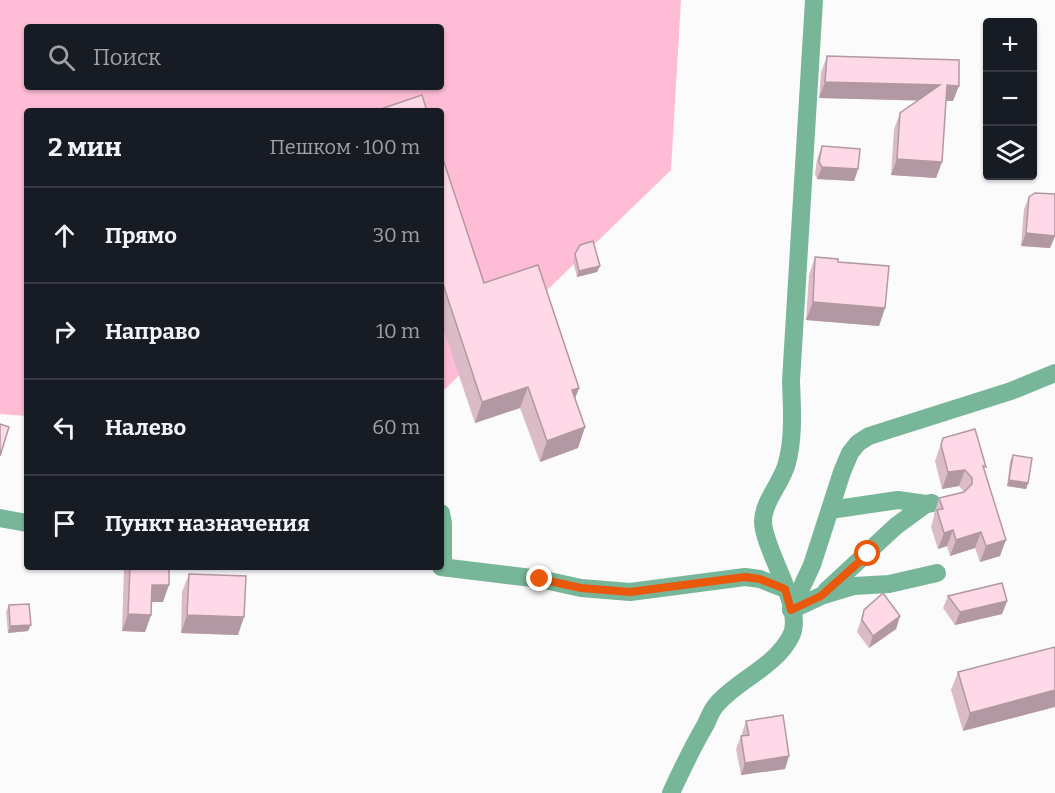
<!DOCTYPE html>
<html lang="ru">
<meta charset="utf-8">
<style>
:root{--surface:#171b24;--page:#20242c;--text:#f1f3f6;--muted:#9ea1a6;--line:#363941}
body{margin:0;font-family:Bitter,serif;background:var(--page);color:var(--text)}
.controls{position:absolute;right:18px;top:18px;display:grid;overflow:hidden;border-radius:6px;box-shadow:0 2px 4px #0004}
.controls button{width:54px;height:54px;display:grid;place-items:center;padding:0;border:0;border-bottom:2px solid var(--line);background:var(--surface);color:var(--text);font:30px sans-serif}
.stop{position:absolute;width:18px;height:18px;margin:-14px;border:4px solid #ea580c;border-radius:50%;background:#fff}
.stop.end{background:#ea580c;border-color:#fff;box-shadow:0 2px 6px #0008}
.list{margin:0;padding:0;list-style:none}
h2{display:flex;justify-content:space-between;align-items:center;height:78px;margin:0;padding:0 24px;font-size:26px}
h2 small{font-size:20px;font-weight:400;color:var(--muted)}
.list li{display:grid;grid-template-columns:39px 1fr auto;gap:18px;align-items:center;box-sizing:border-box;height:96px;padding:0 24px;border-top:2px solid var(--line)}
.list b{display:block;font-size:22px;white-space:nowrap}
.list em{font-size:20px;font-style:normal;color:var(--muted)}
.icon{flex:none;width:33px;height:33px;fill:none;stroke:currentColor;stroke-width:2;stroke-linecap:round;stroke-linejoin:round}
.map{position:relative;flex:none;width:1055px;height:793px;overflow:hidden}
.search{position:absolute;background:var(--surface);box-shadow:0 2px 4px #0004;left:24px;top:24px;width:420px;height:66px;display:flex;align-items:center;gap:15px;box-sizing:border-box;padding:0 21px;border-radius:6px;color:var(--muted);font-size:22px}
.panel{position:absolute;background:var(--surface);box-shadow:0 2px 4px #0004;left:24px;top:108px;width:420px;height:462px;border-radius:6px}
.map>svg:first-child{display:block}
</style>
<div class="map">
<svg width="1055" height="793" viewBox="0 0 1055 793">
<rect width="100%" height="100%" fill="#fbfbfb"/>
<!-- green -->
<path fill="#febcd5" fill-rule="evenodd" d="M0,0H681L671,170L441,393V111H27V416L0,414ZM27,27H441V87H27Z"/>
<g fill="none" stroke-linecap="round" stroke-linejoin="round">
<!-- minor -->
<g stroke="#78b699" stroke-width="18">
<polyline points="830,510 898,500 926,504 932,503"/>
<polyline points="441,513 443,523 443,567"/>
<polyline points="0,518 27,523"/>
<polyline points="441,567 540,579 581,588 630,592 745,577 760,579 785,589"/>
<polyline points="826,591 896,526 926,504"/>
<polyline points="791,610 812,565 842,472 850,453 858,443 869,436 1011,391 1055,373"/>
<polyline points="791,610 821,596 854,586 889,584 937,573"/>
<path d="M671,793C682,769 693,746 706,724C709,717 712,709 717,704C739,679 775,667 791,636C805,608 764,551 763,522C763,501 782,483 787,463C794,437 792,408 791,381L814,0"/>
</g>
</g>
<!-- wall -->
<g fill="#dbbbc7">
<polygon points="827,56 953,101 946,101 942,162 936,178 891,175 894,129 900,113 918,100 819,98 821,72"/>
<polygon points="822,146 858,169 854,181 817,179 815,174 817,159"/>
<polygon points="441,153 484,283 579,388 575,398 585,427 578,448 540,462 520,408 475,423 441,322"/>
<polygon points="1029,197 1055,236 1050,248 1021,246 1024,209"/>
<polygon points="575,254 600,266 597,272 577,277 573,261"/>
<polygon points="815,257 838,262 885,308 879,326 806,320 809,275"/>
<polygon points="943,438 984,470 1000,556 980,562 975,548 950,556 947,546 938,549 931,527 934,516 934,514 939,498 964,492 959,486 942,489 935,461"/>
<polygon points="1013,455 1028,483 1026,489 1007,486 1010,461"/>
<polygon points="124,567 169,567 163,602 151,602 151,615 145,632 122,631"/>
<polygon points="189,574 238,635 181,633 182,592"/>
<polygon points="948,596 1007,601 1002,614 955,625 943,608"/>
<polygon points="9,605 28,631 8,633 6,612"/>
<polygon points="864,610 900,616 896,629 869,648 857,632"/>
<polygon points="1055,647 963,731 951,690 958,672"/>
<polygon points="746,721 789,756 785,769 741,775 736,749 741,736 742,736 742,733"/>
</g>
<!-- shaded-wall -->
<g fill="#b298a2">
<polygon points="825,82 940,85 934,101 819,98"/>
<polygon points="947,85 959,86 953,101 941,101"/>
<polygon points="897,159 942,162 936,178 891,175"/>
<polygon points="822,167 858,169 854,181 817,179"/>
<polygon points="1026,233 1055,236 1050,248 1021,246"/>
<polygon points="600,266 597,272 577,277 579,271"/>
<polygon points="813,302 885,308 879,326 806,320"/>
<polygon points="528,387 520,408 475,423 482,402"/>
<polygon points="579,388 571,409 572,390"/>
<polygon points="585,427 578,448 540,462 547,441"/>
<polygon points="965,470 959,486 942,489 948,472"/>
<polygon points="1009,480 1028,483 1026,489 1007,486"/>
<polygon points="953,530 947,546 938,549 944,533"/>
<polygon points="981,532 975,548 950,556 956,540"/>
<polygon points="1006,540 1000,556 980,562 986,546"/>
<polygon points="152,585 169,585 163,602 146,602"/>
<polygon points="1007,601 1002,614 955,625 960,612"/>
<polygon points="128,614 151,615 145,632 122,631"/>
<polygon points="187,615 244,617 238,635 181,633"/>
<polygon points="900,616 896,629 869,648 873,636"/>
<polygon points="31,625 28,631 8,633 10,626"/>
<polygon points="1055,690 1055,707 963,731 970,713"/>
<polygon points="789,756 785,769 741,775 745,763"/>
</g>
<!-- building -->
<g fill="#ffd9e7" stroke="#b298a2" stroke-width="1.5">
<polygon points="827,56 959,60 959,86 947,85 942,162 897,159 900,113 940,85 825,82"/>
<polygon points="422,95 427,111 375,111"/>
<polygon points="822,146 860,149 858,169 822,167 819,162"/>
<polygon points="441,153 484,283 538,265 579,388 572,390 585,427 547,441 528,387 482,402 441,278"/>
<polygon points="1035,193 1055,194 1055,236 1026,233 1029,197"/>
<polygon points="593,241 600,266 579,271 575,254 580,245"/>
<polygon points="815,257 838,259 838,262 889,266 885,308 813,302"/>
<polygon points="0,424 9,427 0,456"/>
<polygon points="975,429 986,467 983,466 1006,540 986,546 981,532 956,540 953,530 944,533 937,510 943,509 939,498 964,492 972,484 972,478 965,470 948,472 941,445 943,438"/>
<polygon points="1013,455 1032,458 1028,483 1009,480"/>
<polygon points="130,567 169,567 169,585 152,585 151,615 128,614"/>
<polygon points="189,574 246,576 244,617 187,615"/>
<polygon points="1002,583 1007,601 960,612 948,596"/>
<polygon points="883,593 900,616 873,636 862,620 864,610"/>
<polygon points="29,604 31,625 10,626 9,605"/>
<polygon points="1055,647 1055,690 970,713 958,672"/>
<polygon points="783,715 789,756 745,763 741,736 749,735 746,721"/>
</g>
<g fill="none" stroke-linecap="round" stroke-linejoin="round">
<!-- route -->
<polyline stroke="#ea580c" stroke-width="8" points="540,579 581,588 630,592 745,577 760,579 785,589 791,610 821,596 868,554"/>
</g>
</svg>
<div class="controls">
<button>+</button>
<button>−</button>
<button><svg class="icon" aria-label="layers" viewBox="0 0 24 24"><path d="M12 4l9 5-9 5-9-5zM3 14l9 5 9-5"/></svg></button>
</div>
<div class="stop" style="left:868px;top:554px"></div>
<div class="stop end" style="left:540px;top:579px"></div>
<div class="search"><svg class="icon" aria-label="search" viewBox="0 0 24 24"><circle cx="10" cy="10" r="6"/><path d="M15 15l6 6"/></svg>Поиск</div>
<section class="panel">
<h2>2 мин<small>Пешком · 100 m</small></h2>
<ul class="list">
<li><svg class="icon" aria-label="ahead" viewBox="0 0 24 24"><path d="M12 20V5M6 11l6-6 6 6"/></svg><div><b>Прямо</b></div><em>30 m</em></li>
<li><svg class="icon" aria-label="right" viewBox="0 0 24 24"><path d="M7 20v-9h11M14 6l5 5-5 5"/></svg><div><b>Направо</b></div><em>10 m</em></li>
<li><svg class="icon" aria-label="left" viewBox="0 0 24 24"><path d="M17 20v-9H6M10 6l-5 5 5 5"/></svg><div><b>Налево</b></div><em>60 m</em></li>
<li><svg class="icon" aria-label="arrive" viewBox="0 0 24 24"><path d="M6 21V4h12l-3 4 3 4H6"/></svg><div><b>Пункт назначения</b></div></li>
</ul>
</section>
</div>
